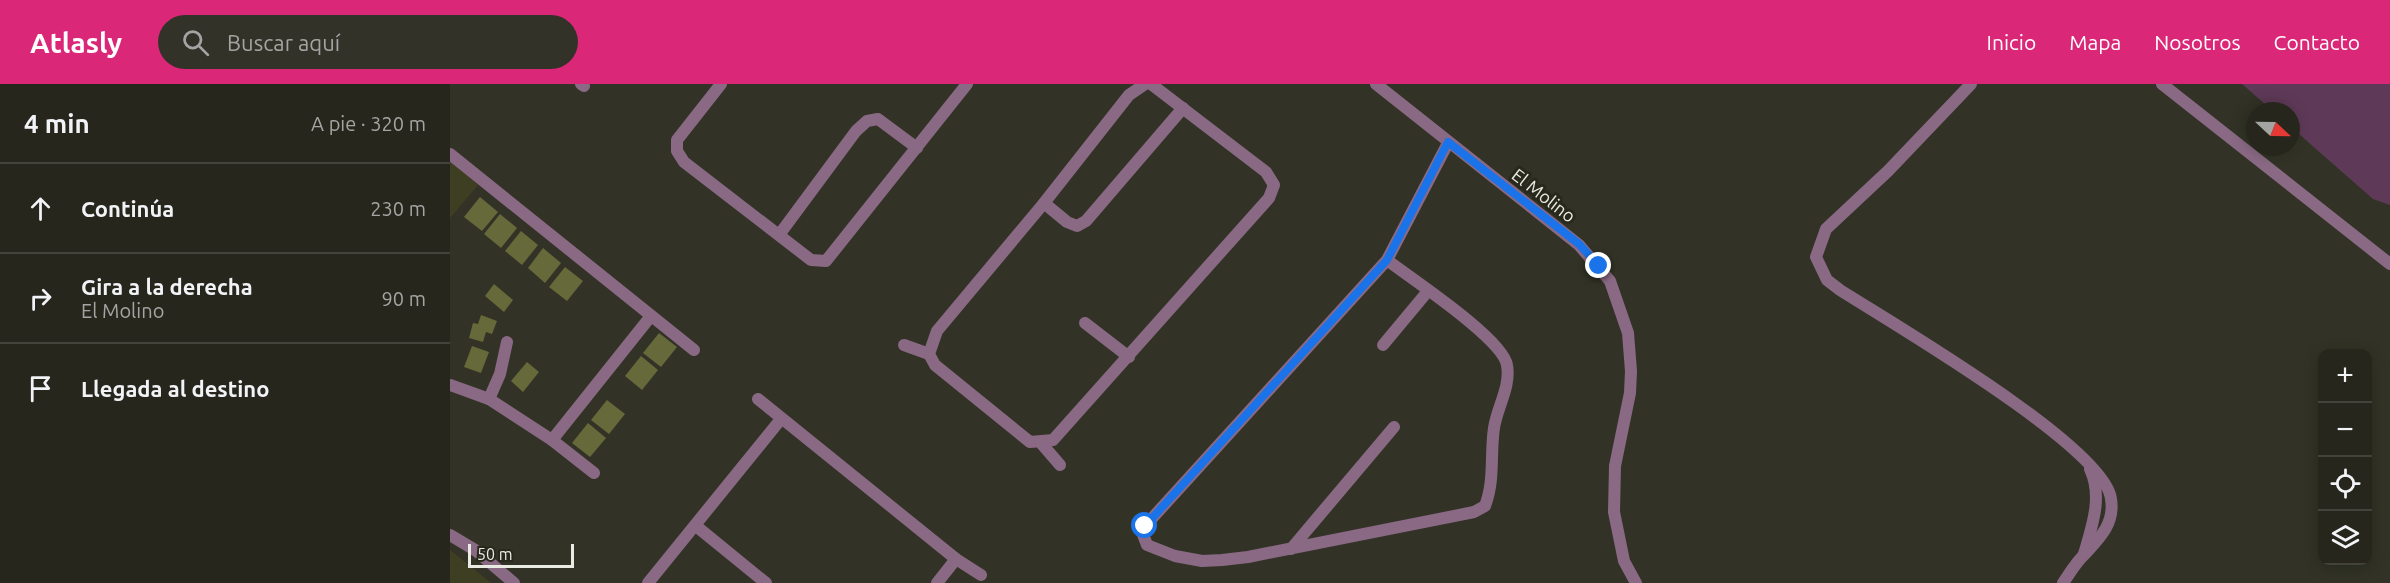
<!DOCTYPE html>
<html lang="es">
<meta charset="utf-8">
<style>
:root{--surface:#26261c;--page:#323229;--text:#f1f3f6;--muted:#a4a5a3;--line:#42433b;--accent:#db2777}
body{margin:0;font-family:Ubuntu,sans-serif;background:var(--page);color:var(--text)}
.controls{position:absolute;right:18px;bottom:18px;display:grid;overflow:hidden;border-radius:12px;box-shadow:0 3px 15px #0003}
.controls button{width:54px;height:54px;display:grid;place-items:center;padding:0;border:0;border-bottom:2px solid var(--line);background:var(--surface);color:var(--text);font:30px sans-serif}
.compass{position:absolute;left:1796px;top:18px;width:54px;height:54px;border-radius:50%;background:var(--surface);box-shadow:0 3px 15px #0003;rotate:112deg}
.scale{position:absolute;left:18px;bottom:15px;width:106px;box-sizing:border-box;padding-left:6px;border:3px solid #eaebe2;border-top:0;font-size:16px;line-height:21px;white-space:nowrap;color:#eaebe2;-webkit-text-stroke:4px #28291c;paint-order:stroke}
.stop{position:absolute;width:18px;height:18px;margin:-14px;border:4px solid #1a73e8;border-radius:50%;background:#fff}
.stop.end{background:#1a73e8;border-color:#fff;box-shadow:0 2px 6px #0008}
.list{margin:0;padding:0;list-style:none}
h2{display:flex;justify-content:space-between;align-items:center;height:78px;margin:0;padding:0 24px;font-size:26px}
h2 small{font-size:20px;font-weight:400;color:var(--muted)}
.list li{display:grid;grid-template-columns:39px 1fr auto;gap:18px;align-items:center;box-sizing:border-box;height:90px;padding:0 24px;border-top:2px solid var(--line)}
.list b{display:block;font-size:22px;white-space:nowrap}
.list p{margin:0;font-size:20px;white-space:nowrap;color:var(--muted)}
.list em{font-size:20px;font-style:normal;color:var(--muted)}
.icon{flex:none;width:33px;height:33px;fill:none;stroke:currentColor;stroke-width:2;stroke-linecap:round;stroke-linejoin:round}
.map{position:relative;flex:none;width:1940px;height:499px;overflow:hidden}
header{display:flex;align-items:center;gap:36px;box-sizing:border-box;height:84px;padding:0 30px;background:var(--accent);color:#fff}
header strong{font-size:28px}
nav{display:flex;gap:33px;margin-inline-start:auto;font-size:21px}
.search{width:420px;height:54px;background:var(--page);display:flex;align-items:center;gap:15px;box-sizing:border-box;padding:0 21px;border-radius:33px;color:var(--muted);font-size:22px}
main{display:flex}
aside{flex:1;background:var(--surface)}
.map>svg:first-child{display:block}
</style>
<header>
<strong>Atlasly</strong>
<div class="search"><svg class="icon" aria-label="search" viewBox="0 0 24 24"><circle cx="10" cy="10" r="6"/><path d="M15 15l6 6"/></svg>Buscar aquí</div>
<nav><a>Inicio</a><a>Mapa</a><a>Nosotros</a><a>Contacto</a></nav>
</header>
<main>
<aside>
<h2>4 min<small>A pie · 320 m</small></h2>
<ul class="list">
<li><svg class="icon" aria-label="ahead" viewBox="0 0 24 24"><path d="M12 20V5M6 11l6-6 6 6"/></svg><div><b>Continúa</b></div><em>230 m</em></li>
<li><svg class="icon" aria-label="right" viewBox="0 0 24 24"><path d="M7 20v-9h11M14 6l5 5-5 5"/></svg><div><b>Gira a la derecha</b><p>El Molino</p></div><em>90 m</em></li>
<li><svg class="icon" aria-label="arrive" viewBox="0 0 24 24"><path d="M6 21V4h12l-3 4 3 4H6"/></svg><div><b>Llegada al destino</b></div></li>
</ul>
</aside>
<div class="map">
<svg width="1940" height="499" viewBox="0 0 1940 499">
<rect width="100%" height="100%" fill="#323326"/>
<!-- green -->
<g fill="#3e3f22">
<polygon points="0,77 28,101 0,134"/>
<polygon points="0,466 41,499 0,499"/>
</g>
<!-- water -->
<polygon fill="#5e3a58" points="1792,0 1940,0 1940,121 1923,115 1841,43 1841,27 1823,27"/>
<!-- building -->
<g fill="#666939">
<polygon points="30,113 48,128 32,147 14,133"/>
<polygon points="50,130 67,144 51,164 34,150"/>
<polygon points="71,147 88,161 72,181 55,167"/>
<polygon points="93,164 111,179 95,199 78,184"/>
<polygon points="115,183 133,197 117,217 99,203"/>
<polygon points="44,200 63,216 54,228 35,212"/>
<polygon points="31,231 47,237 42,250 36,248 33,258 19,254 23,239 28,240"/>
<polygon points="209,249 227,263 211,283 193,269"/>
<polygon points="22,262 39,268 31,289 14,283"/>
<polygon points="191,272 208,286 192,306 175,292"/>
<polygon points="77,278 89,288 73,308 61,297"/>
<polygon points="157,316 175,330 159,350 141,336"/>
<polygon points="138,339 156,354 140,373 122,359"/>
</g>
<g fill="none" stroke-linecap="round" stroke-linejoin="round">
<!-- minor -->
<g stroke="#8a6984" stroke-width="12">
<polyline points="131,0 134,2"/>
<polyline points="271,0 227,56 227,67 234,78 361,176 376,177 517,0"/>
<polyline points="695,0 679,11 594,119 487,247 479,270 485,281 580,358 603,356 819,114 824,101 816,88 701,0"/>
<polyline points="926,0 1129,161 1160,197 1178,249 1181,287 1180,309 1165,382 1164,428 1174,477 1186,499"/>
<path d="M1521,0L1438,87L1376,145L1366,173L1377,196L1390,206C1440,238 1655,363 1661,415C1665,439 1650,454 1635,470C1626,478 1620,489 1613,499"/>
<polyline points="1712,0 1940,180"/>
<polyline points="0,70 244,266"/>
<polyline points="594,119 617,138 627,142 636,137 733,24"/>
<polyline points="329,151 406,47 417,37 428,35 467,64"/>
<path d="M937,176C962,195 1053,255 1057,281C1061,303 1047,323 1044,344C1040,370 1045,396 1035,422L1024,428L798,473L772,476L752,477L725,472L697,461L692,448L695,442L937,176L998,59"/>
<polyline points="635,239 679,273"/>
<polyline points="454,261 479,270"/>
<polyline points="933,261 978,207"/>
<polyline points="0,301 39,315 102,356 144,389"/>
<polyline points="39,315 50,290 57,258"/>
<polyline points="308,315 506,475 531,491"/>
<polyline points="102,356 201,232"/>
<polyline points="591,359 610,381"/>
<polyline points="246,442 316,499"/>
<polyline points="0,451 25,466 64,499"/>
<polyline points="841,465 944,343"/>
<path d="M1634,470C1642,442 1653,413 1640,385"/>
<polyline points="198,499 331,335"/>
<polyline points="487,499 506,475"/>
</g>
</g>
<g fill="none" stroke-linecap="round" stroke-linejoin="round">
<!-- route -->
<polyline stroke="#1a73e8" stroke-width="8" points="695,442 937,176 998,58 1129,160 1149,182"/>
</g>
<g text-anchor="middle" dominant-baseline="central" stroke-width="6" stroke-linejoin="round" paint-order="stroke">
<!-- street labels -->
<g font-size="18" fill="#eaebe2" stroke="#28291c">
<text transform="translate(1094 111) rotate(38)">El Molino</text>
</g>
</g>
</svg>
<div class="controls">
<button>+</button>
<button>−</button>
<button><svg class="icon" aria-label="locate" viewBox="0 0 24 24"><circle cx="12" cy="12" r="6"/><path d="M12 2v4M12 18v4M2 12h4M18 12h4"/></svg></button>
<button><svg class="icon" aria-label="layers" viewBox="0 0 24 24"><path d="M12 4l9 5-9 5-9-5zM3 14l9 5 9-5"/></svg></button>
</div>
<svg class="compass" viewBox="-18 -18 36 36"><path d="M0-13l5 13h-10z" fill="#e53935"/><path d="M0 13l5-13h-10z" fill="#a4a5a3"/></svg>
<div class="scale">50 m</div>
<div class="stop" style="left:695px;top:442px"></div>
<div class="stop end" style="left:1149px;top:182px"></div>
</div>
</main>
